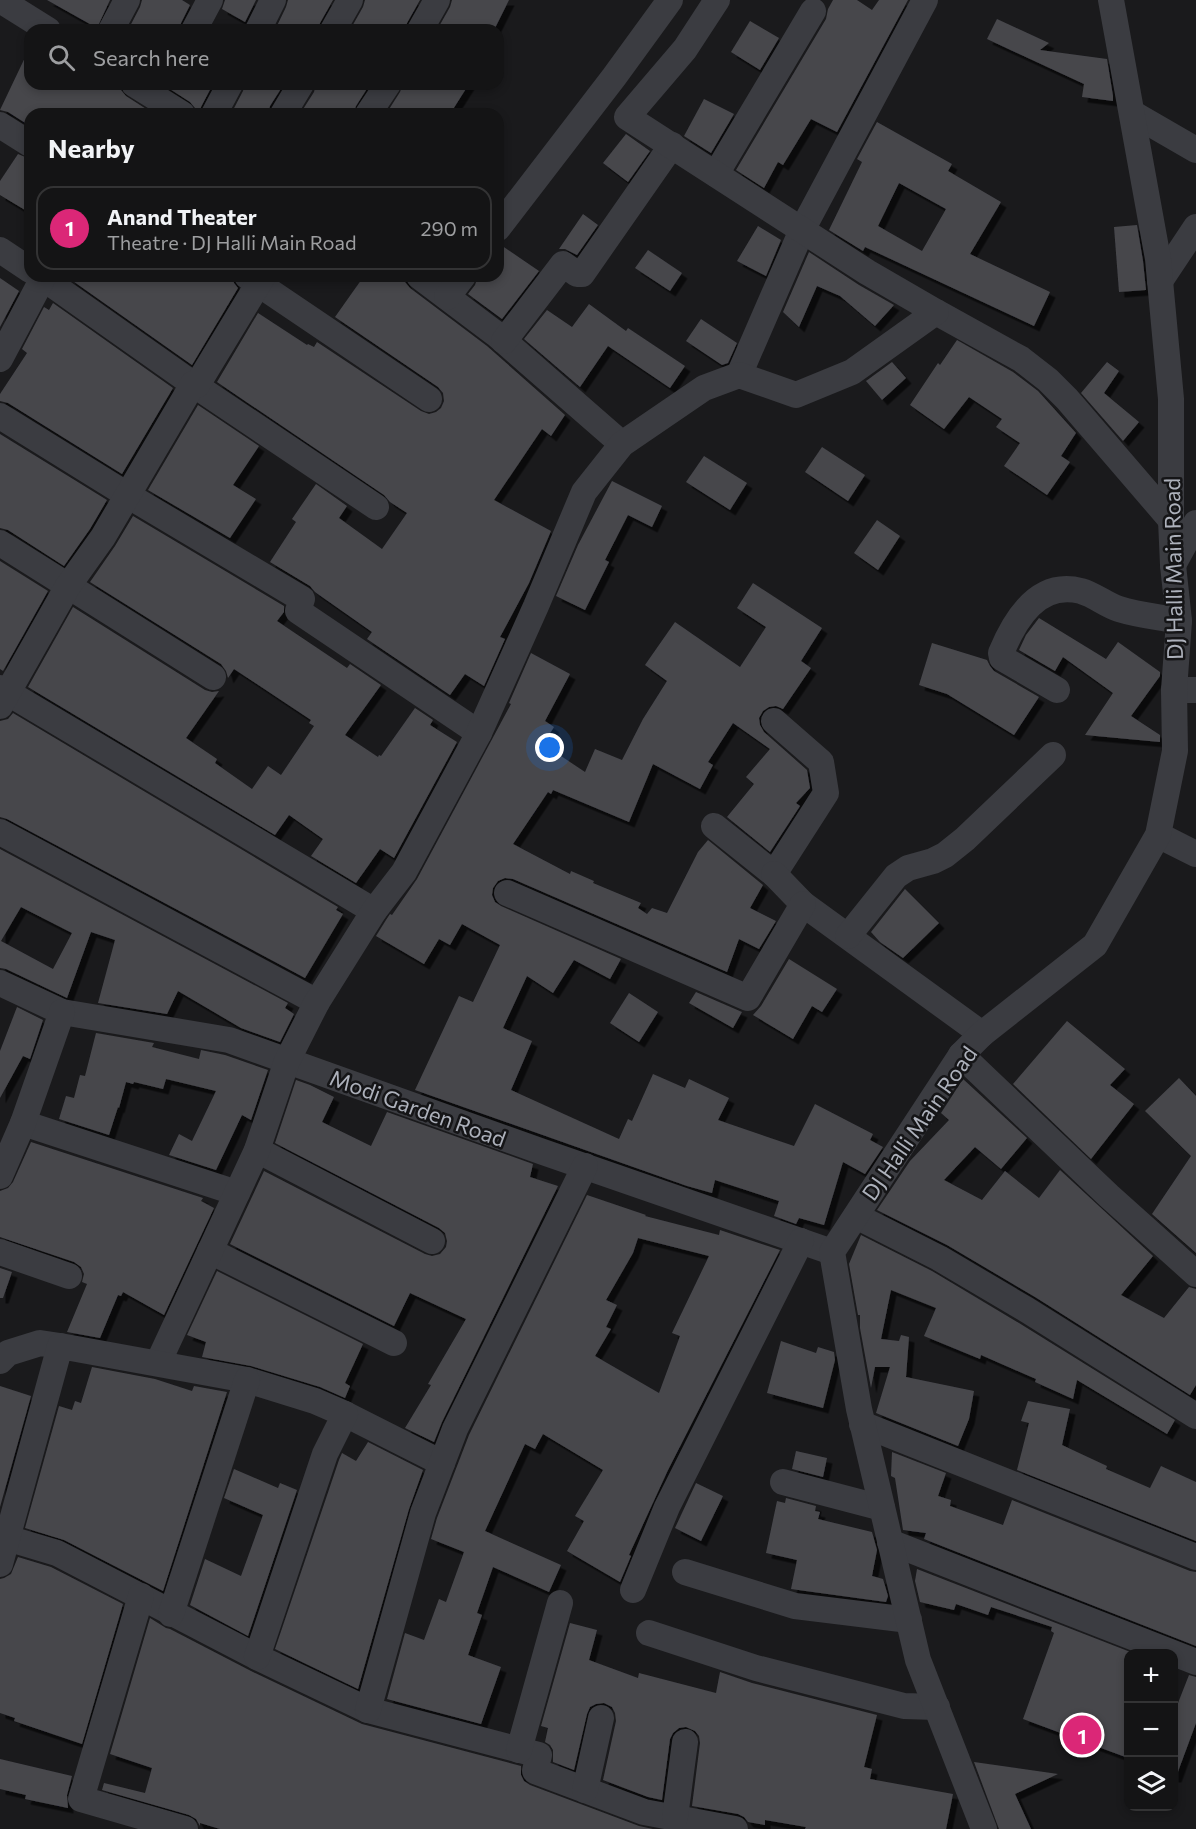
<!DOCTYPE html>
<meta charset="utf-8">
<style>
:root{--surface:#141415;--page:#1d1d1e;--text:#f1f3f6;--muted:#9d9ea0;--line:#333334;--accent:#db2777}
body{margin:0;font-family:Commissioner,sans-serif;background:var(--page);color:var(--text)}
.controls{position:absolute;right:18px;bottom:18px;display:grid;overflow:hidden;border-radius:12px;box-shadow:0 3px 9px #0003}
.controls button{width:54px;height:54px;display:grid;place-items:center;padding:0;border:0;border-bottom:2px solid var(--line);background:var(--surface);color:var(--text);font:30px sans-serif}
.you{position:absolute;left:550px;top:748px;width:21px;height:21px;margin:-15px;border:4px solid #fff;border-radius:50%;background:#1a73e8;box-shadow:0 0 0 9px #1a73e833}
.badge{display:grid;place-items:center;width:39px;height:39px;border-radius:50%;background:var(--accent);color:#fff;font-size:20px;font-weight:700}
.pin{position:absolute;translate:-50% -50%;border:3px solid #fff;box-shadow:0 2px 6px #0006}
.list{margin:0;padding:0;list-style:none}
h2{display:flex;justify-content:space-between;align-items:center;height:78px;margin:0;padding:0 24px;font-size:26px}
h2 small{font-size:20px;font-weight:400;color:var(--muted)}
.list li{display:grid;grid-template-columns:39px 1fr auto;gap:18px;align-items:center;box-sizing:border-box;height:84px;margin:0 12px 12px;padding:0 12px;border:2px solid var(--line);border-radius:18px}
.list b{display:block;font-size:22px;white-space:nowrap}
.list p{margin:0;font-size:20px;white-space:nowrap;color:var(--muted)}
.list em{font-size:20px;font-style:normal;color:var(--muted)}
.icon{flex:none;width:33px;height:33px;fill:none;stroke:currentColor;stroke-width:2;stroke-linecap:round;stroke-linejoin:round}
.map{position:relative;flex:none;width:1196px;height:1829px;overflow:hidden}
.search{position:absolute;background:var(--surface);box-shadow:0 3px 9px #0003;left:24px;top:24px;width:480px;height:66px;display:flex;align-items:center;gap:15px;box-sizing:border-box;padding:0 21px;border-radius:18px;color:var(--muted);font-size:22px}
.panel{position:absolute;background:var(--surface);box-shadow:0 3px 9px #0003;left:24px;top:108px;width:480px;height:174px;border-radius:18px}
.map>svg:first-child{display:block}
</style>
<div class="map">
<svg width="1196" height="1829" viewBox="0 0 1196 1829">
<defs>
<filter id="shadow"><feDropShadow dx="5.5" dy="5.5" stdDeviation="0" flood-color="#0009"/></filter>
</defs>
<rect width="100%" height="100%" fill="#1a1a1c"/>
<!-- building -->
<g fill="#47474c" fill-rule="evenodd" filter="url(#shadow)">
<polygon points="47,0 110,0 97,28"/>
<polygon points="142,0 182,0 190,5 181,23 179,30 128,30 140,7"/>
<polygon points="225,0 256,0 245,22 222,9"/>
<polygon points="288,0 333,0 320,23 318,30 275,30 286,7"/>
<polygon points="365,0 420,0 407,23 405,30 350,30 363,7"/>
<polygon points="452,0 509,0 494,30 437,30 450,7"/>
<polygon points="833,0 857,0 872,10 879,0 908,0 837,132 811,119 783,165 778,162 764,188 736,170 826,19 828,9"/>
<polygon points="997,19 1049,43 1040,50 1107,59 1113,96 1113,101 1082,97 1084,84 987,39"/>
<polygon points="750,21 779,38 760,70 731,52"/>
<polygon points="30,47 30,84 119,84 121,90 126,96 154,114 30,114 30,126 8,112 0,110"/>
<polygon points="162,84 213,84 201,107 199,114 197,114 195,108 190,102"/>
<polygon points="245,84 284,84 270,106 268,114 231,114 243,91"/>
<polygon points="316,84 370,84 356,106 353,114 300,114 314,92"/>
<polygon points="403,84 469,84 450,114 386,114 400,92"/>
<polygon points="704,99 734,114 711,153 684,136"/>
<path d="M877,122L952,164L948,171L1001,202L970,254L1050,292L1034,326L865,247L863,251L829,230L862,162L857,159ZM899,183L946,209L922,251L878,226Z"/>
<polygon points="626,134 650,151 628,182 603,163"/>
<polygon points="18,154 30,159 30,213 0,195 0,181"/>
<polygon points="583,214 598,225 577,255 565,249 559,249"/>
<polygon points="1137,225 1143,261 1146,290 1119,292 1114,227"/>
<polygon points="758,226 781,240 766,276 737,261"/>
<polygon points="498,243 539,271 502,319 468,294 475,285 478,276 498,276"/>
<polygon points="648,250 682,273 670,291 635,268"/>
<polygon points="809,252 859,285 894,305 875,326 840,296 817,286 799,327 783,312"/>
<polygon points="72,276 232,276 234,283 238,288 192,365 70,279"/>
<polygon points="364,276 404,276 405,282 410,288 487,346 565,415 551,436 542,429 494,500 551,531 529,583 500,637 505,639 484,686 465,674 450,695 367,639 372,632 315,592 310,586 270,562 296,522 292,519 316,484 347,506 339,518 382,549 407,513 390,502 384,495 217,382 258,313 307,345 308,344 314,347 317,342 421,411 429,414 436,412 441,408 444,401 443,393 438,387 335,317"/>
<polygon points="0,278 19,291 0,327"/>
<polygon points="53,303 173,388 122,474 8,403 0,401 0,394 27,353 22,349 44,307 49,310"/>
<polygon points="589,304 626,331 628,328 685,366 670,388 608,346 580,387 524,339 547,310 572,327"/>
<polygon points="701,319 737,343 728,363 722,365 686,341"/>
<polygon points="957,340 1013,372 1038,391 1076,433 1061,456 1070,462 1047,495 1004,466 1020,443 996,427 1002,419 969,397 944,429 910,405 938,363 940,365"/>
<polygon points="892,362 906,378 882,400 866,381"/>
<polygon points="1107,362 1119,371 1104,393 1139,422 1123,441 1081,393"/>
<polygon points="198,405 259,446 233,485 256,499 230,538 148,490"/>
<polygon points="0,434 107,500 90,529 64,566 8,530 0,528"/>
<polygon points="822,447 865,475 848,501 805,472"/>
<polygon points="704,456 747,483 730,510 686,482"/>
<polygon points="612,481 662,506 652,527 628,515 605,560 609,562 585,610 556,596 578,545"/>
<polygon points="133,516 284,606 284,612 277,621 347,668 350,664 381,685 345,735 378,757 379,755 381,756 415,708 433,720 430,725 457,742 394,858 380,849 356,883 311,856 323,839 289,815 275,835 28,687 73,607 205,690 212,692 219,691 186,738 217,759 215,763 252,789 268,766 281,775 314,726 309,723 311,720 234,669 228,678 226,671 221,664 90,582 115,546"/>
<polygon points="877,520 900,536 878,570 854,553"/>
<polygon points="0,561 48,591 3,671 0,669"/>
<polygon points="753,583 822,628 801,661 811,668 783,709 776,706 769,707 763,711 759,718 760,725 764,732 807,770 810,788 796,803 800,806 770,852 727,817 754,784 746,777 770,749 733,723 708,762 713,765 700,789 653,764 629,822 553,790 551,794 548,792 513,844 570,874 571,871 594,881 593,883 641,903 638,908 647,914 652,908 667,913 698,852 708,840 763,885 750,908 776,921 759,949 739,939 727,972 513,879 505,878 498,881 493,888 492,895 495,902 501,906 621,959 610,979 574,960 553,993 527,976 503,1028 532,1041 511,1090 619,1139 628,1119 632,1121 653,1074 685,1088 689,1079 729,1098 718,1120 794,1146 815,1104 873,1134 870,1140 883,1147 865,1174 843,1162 824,1225 799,1218 796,1224 774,1216 779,1201 715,1180 712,1193 687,1186 415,1090 459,996 473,1002 500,945 462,924 450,945 439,939 424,964 376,936 386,920 390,914 392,915 417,879 511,704 509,703 531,653 570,674 545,721 554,727 543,744 585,772 595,749 622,760 643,719 667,681 645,665 675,622 740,667 766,627 737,608"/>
<polygon points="1039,618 1106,659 1118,642 1160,672 1160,676 1131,716 1160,735 1160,742 1085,735 1113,693 1063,657 1055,671 1019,650 1026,635"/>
<polygon points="932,643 987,660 990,666 994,671 1039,697 1014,735 947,694 919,685"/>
<polygon points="13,713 338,907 336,910 343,914 305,978 7,819 0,817 0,721 8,719"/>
<path d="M0,849L288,1003L285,1008L294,1014L280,1042L241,1028L178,991L167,1014L98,1003L115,940L91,932L67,998L6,969L0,968ZM21,907L72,933L53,969L1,941Z"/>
<polygon points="905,889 939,923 903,958 880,942 871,932"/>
<polygon points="789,959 837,989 822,1012 812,1006 793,1039 753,1015 761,1006"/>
<polygon points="696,992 742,1012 733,1028 689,1003"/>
<polygon points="629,993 658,1012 639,1042 610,1023"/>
<polygon points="17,1007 43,1020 30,1059 23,1056 0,1098 0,1051"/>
<polygon points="1067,1021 1125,1069 1110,1085 1134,1104 1091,1159 1013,1084"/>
<polygon points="96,1033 154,1043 152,1047 199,1059 201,1050 225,1055 268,1070 251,1120 242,1115 216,1170 169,1155 179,1134 192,1141 216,1091 166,1079 163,1089 134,1082 133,1084 126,1082 119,1108 118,1107 109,1135 59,1119 66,1096 74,1098 80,1075 85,1076"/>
<polygon points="1179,1078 1196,1096 1196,1253 1152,1214 1191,1156 1145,1111"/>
<polygon points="963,1079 1027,1138 1001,1169 975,1147 944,1180 982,1200 1005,1171 1039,1198 1060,1170 1153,1256 1121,1295 1164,1318 1189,1287 1196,1289 1196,1385 1190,1395 1035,1297 947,1245 877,1210 910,1161 949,1120 941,1113"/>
<polygon points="296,1080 310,1085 334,1097 322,1122 371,1146 387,1112 533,1164 530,1177 558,1186 442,1422 434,1442 405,1428 431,1385 428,1384 466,1319 410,1293 394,1326 230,1244 264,1171 425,1254 432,1256 440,1254 446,1247 447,1241 445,1233 439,1228 275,1143"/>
<polygon points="31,1142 203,1198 201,1201 214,1208 164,1315 123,1292 121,1296 118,1295 100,1338 67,1332 87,1284 82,1282 84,1274 81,1267 74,1262 0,1237 0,1191 8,1188 13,1182"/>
<path d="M587,1195L646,1215L645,1216L719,1235L720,1230L780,1250L668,1470L629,1555L631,1556L620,1582L567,1551L584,1521L575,1516L603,1470L543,1434L535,1449L525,1444L485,1531L561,1565L549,1592L493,1567L477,1613L482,1615L468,1655L501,1667L481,1724L387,1699L405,1633L424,1640L439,1599L446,1602L464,1552L431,1539L437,1518L469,1435ZM638,1238L709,1256L672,1333L680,1336L659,1393L595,1356L611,1329L606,1327L617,1305L606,1300L633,1253Z"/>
<polygon points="861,1235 932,1271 1019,1323 1175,1420 1167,1434 1077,1380 1073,1399 1035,1382 1036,1379 981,1355 980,1359 924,1336 936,1308 891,1290 881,1339 899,1341 901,1335 909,1337 906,1377 974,1391 969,1419 958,1446 876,1413 890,1367 875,1367 871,1388 860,1328 860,1315 858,1315 849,1264"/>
<polygon points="0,1268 12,1272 3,1298 0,1298"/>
<polygon points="217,1271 363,1344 345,1383 350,1386 345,1398 320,1387 251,1366 202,1357 206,1342 187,1335"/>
<polygon points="781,1341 816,1353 818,1347 834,1352 835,1360 823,1408 767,1393"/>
<polygon points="92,1367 155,1379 192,1391 194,1386 227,1392 163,1591 64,1540 25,1528 59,1406 72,1410 75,1401 81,1403"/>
<polygon points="0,1386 31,1396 0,1507"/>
<polygon points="1028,1401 1070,1409 1062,1445 1107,1466 1106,1469 1150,1488 1161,1466 1196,1482 1196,1541 1017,1470 1029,1423 1021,1421"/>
<polygon points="368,1442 423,1470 409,1509 358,1689 275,1649 339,1460 342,1453 356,1461"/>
<polygon points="796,1451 827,1458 823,1477 792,1469"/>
<polygon points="892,1452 946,1473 938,1496 951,1500 950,1506 1003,1525 1012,1500 1190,1571 1196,1572 1196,1646 924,1539 926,1533 903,1530 895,1478 891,1476"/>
<polygon points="234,1469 278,1488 280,1483 297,1490 248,1636 190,1605 205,1559 241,1576 263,1515 224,1498"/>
<polygon points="696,1483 723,1496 701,1541 675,1528"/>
<polygon points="786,1498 816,1506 815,1511 820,1512 818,1519 872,1532 877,1550 872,1576 883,1579 888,1596 886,1602 791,1589 797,1560 766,1553 777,1501 785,1503"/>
<polygon points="18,1557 51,1567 123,1604 82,1744 14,1721 15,1718 0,1713 0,1579 4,1578 11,1574"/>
<polygon points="917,1569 1133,1653 1128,1653 1128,1758 1023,1719 1054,1633 1051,1631 1052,1627 991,1607 988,1615 956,1604 954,1610 920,1602 915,1581"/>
<polygon points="150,1618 166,1628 170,1629 251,1671 362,1724 521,1766 521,1775 524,1781 530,1785 639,1826 653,1829 220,1829 200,1823 200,1826 196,1819 189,1815 102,1790 104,1783 145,1793 152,1768 110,1754"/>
<polygon points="570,1623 597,1630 589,1660 638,1678 639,1673 716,1693 720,1672 752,1683 877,1715 864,1767 872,1769 870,1779 953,1794 946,1829 805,1829 806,1827 765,1820 765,1825 748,1822 744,1817 738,1814 692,1806 700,1743 699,1736 695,1731 686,1727 679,1728 673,1733 670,1739 662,1800 648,1797 603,1780 616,1721 615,1713 612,1707 604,1703 596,1704 590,1707 587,1714 574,1770 553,1762 553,1750 550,1745 545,1742 548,1728 541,1726"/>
<polygon points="1189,1675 1196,1677 1196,1723 1176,1777 1173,1777 1173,1701 1178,1703"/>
<polygon points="0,1759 72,1776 67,1795 68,1808 25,1799 26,1795 0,1789"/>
<polygon points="974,1762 1058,1774 1015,1794 1031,1829 999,1829"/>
</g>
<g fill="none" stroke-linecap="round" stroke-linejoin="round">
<!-- minor -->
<g stroke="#3b3c41" stroke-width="26">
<polyline points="0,0 48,30"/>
<polyline points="111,30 127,0"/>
<polyline points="194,30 210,0"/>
<polyline points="258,30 273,0"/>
<polyline points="333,30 350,0"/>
<polyline points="420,30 437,0"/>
<polyline points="134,84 182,114"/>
<polyline points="1132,113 1196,150"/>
<polyline points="214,114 230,84"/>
<polyline points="283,114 301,84"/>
<polyline points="368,114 388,84"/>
<polyline points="0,125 30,144"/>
<polyline points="716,174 813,11"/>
<polyline points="498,228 614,77 670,0"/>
<polyline points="0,250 30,270"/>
<polyline points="40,276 193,384 376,507"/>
<polyline points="247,276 429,399"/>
<polyline points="419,276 496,334 622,444"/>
<polyline points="1160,281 1196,227"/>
<polyline points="447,297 463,276"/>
<polyline points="936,312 1021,359 1048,380 1067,399 1171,520"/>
<polyline points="504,341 563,264 577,274 582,274 672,145"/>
<polyline points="0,359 44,276"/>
<polyline points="739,375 802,230 925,0"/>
<polyline points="0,416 129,496 302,599 298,611 479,733"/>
<polyline points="0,543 213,677"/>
<polyline points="1173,565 1196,523"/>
<polyline points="0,688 374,911"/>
<path d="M1057,690L1002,658L1001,653C1015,619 1038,580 1081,591C1095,595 1106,605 1119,609C1138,615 1159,617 1179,621"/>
<polyline points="1174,690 1196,690"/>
<polyline points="0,706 68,586 103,537 193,384 197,385 263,276"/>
<polyline points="714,826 774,874 826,793 821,762 774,721"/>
<polyline points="0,832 317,1002"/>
<polyline points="1158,835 1196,854"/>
<polyline points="774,874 803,904 982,1034"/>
<polyline points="507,893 748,998 803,904"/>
<polyline points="848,936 896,876 908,868 933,861 945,855 965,839 1053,755"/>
<polyline points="0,983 62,1012 229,1040 543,1152 832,1252"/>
<polyline points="961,1055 1109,1196 1196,1274"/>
<polyline points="23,1123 237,1193"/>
<polyline points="257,1150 432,1241"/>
<polyline points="0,1176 23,1123 62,1012"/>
<polyline points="856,1216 939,1258 1027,1310 1196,1416"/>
<polyline points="210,1251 394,1343"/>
<polyline points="0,1252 69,1276"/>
<polyline points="0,1361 8,1353 40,1343 60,1346"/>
<polyline points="158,1363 257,1150 287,1061 317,1002 374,911 404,872 479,733 536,606 584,492 622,444 704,388 739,375 796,395 852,372 936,312 867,272 627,117 685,49 717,0"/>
<polyline points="345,1414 442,1463"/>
<polyline points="862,1424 1196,1557"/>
<polyline points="783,1482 882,1508"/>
<polyline points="0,1536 57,1553 257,1657 368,1710 539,1755 535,1771 644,1812 735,1829"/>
<polyline points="890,1542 1196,1662"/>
<polyline points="0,1564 60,1346 247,1380 315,1401 345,1414 325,1454 257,1657"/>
<polyline points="685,1572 795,1606 909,1620"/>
<polyline points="633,1590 667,1507 801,1241"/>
<polyline points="141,1596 81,1799 185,1829"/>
<polyline points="171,1614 247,1380"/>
<polyline points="649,1633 756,1668 904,1706 937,1707"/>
<polyline points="368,1710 423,1513 455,1429 585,1166"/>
<polyline points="519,1750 560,1603"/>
<polyline points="585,1790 601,1718"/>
<polyline points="675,1817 685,1742"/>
<polyline points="984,1829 918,1660 859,1409 832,1252 961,1055 982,1034 1095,945 1158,835 1175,751 1174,690 1179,621 1173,565 1171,520 1171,399 1158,259 1111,0"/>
</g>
</g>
<g text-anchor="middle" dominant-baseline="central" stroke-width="5" stroke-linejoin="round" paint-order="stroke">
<!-- street labels -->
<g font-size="22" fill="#adb1bb" stroke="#151517">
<text transform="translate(1173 569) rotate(-91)">DJ Halli Main Road</text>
<text transform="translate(418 1108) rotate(20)">Modi Garden Road</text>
<text transform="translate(919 1123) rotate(-55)">DJ Halli Main Road</text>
</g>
</g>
</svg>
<div class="controls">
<button>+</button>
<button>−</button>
<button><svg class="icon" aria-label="layers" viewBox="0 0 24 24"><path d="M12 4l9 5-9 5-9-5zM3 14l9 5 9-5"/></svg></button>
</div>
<div class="you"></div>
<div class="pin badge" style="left:1082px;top:1735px">1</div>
<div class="search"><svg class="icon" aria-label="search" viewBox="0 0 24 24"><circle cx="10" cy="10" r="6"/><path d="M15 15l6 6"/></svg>Search here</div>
<section class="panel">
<h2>Nearby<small></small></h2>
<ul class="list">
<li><span class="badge">1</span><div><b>Anand Theater</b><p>Theatre · DJ Halli Main Road</p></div><em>290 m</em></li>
</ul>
</section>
</div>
